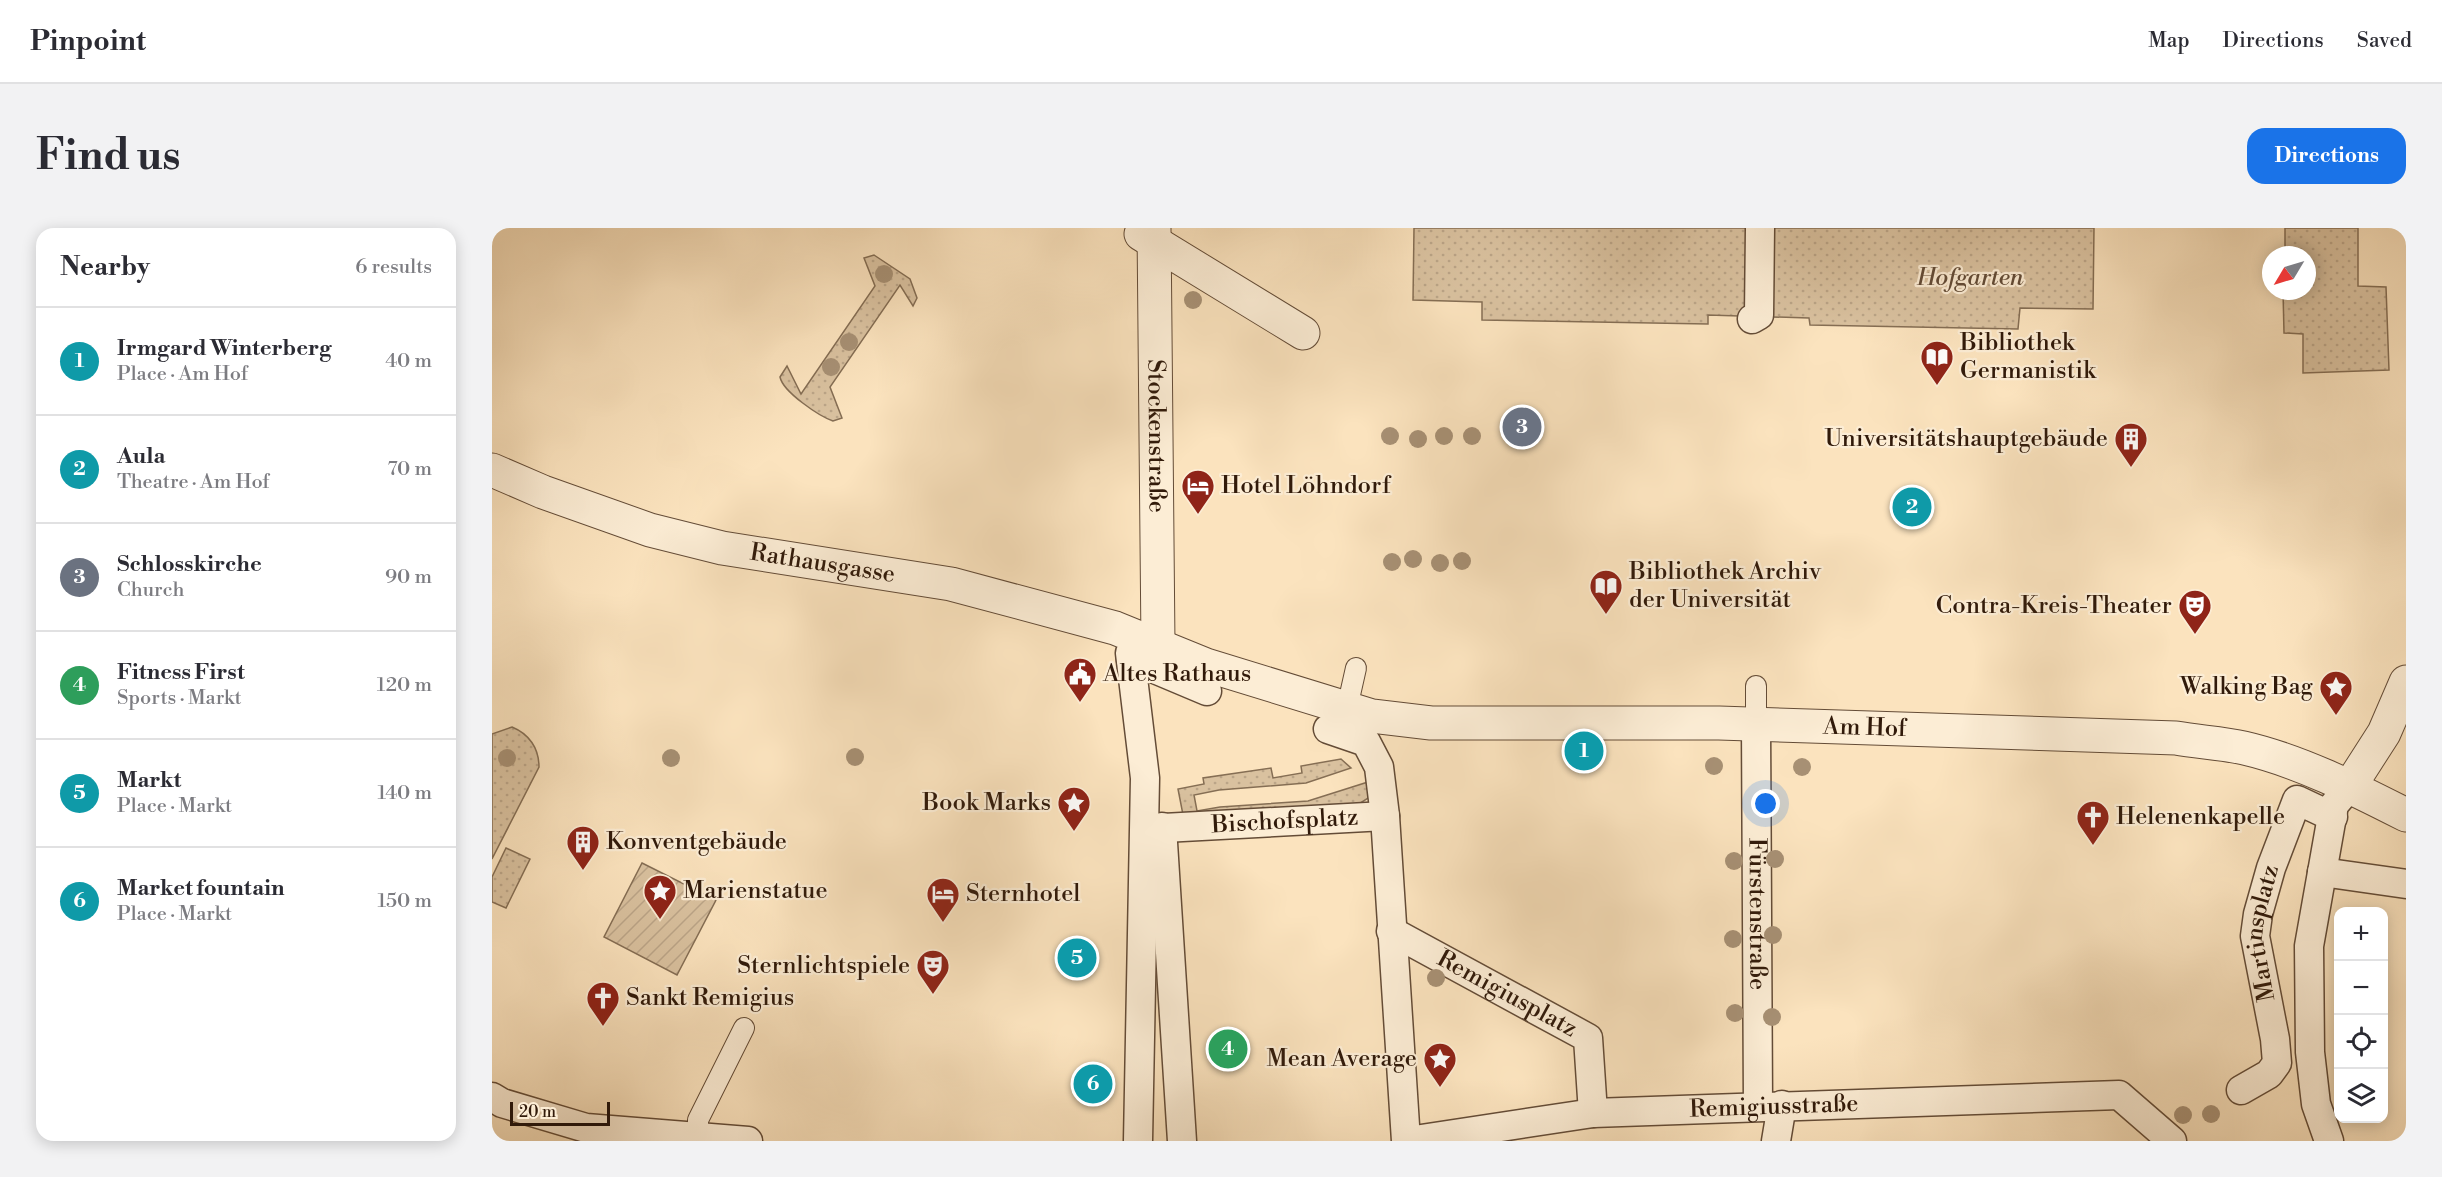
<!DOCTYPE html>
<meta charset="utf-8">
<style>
:root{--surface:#fff;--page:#f2f2f3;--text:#2b2b33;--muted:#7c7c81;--line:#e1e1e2;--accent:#1a73e8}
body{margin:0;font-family:"Libre Bodoni",serif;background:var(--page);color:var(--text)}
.controls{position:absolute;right:18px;bottom:18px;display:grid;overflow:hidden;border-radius:12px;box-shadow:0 3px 15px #0003}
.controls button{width:54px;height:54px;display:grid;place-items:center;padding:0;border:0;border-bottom:2px solid var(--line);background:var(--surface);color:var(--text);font:30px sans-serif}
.compass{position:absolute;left:1770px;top:18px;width:54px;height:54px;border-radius:50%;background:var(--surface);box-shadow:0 3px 15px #0003;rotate:232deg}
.scale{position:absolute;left:18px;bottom:15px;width:100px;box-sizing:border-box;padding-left:6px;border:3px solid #311a0a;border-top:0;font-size:16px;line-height:21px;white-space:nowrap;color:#311a0a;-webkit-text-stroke:4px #fcedd5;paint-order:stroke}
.you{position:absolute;left:1274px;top:576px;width:21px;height:21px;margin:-15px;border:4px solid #fff;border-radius:50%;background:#1a73e8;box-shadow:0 0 0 9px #1a73e833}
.badge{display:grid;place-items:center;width:39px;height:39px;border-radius:50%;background:var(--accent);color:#fff;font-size:20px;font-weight:700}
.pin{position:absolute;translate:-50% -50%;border:3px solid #fff;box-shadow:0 2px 6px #0006}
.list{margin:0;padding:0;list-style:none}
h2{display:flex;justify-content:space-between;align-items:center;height:78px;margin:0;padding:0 24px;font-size:26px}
h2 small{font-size:20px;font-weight:400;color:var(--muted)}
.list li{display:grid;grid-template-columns:39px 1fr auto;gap:18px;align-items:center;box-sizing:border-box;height:108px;padding:0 24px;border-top:2px solid var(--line)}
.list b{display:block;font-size:22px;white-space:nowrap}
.list p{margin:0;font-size:20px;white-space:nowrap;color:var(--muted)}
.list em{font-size:20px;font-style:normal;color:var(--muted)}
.icon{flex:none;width:33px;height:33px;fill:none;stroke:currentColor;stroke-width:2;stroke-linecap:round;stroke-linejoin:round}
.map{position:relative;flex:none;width:1914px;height:913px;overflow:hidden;border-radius:18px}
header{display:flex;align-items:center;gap:36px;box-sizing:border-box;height:84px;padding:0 30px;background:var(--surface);border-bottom:2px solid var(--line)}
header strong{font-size:28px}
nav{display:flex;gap:33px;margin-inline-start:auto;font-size:21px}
.intro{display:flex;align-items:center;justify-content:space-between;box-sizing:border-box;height:144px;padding:0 36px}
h1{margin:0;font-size:42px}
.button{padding:15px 27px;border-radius:18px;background:var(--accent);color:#fff;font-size:21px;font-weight:700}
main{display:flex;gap:36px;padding:0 36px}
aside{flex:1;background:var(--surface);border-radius:18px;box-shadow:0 3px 15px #0003}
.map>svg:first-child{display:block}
</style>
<header>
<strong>Pinpoint</strong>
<nav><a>Map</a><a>Directions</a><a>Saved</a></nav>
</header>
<div class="intro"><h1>Find us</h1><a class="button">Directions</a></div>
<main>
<aside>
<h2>Nearby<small>6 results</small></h2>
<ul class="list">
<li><span class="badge" style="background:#0f9aa8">1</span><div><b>Irmgard Winterberg</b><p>Place · Am Hof</p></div><em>40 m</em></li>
<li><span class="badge" style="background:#0f9aa8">2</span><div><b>Aula</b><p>Theatre · Am Hof</p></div><em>70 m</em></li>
<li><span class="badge" style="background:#6b7280">3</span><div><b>Schlosskirche</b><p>Church</p></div><em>90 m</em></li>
<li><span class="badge" style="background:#2e9e5b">4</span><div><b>Fitness First</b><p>Sports · Markt</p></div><em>120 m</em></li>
<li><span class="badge" style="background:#0f9aa8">5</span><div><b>Markt</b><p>Place · Markt</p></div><em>140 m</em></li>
<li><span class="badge" style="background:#0f9aa8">6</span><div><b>Market fountain</b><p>Place · Markt</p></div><em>150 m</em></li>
</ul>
</aside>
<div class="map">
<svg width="1914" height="913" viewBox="0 0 1914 913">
<defs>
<pattern id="grass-dots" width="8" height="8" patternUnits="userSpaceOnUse" patternTransform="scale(1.5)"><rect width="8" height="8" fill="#d9c19f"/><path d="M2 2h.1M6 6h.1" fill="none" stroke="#bba588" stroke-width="1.8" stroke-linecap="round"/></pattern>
<pattern id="garden-furrows" width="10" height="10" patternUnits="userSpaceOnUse" patternTransform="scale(1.5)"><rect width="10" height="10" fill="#d9c19f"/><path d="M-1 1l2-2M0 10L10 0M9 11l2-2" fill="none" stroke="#bba588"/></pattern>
</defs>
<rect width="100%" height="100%" fill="#fbe3be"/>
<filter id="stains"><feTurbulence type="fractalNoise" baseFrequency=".00333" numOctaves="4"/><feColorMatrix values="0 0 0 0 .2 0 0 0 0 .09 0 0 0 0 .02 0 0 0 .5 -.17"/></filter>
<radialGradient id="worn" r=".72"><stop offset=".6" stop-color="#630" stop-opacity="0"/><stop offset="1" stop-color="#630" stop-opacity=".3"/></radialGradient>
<!-- grass -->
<g fill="url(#grass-dots)" stroke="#856e54" stroke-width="1.5">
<polygon points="922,0 1602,0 1601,81 1528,80 1526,101 1318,97 1317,90 1216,87 1216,96 990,92 990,74 921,72"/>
<polygon points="1793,0 1866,0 1866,58 1894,59 1897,142 1811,145 1811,106 1792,105 1791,63 1815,63 1815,27 1793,27"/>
<path d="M382,27L418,51L425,70L421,78L408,57L338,159L350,190L341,193C327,188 291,164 288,149L295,138L309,166L383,58L372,30Z"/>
<path d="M20,499C37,506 47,520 47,539L0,631V506Z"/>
<polygon points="849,531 859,540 814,555 727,562 702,567 705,583 728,579 816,573 876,554 881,567 859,581 692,592 686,561 712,556 711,550 779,540 781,550 810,545 809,538"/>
<polygon points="14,620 38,631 14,680 0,674 0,649"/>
</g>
<!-- garden -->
<polygon fill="url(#garden-furrows)" stroke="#856e54" stroke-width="1.5" points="150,635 224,672 185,747 112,709"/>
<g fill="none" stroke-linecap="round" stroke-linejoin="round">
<defs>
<g id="service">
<polyline points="855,480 864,440"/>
<polyline points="1264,496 1264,458"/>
<polyline points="206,909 206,892 252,800"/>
</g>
<g id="pedestrian">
<polyline points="1260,91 1267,87 1268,0"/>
<polyline points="638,425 653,550 646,913"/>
<polyline points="639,431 715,463"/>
<path id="s1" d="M1264,496L1266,878"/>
<polyline points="836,501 874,514 887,539 893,588 914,913"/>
<polyline points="670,599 690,913"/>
<path id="s2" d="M653,601L893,588"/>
<polyline points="1830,644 1914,656"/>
<path id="s3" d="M899,703L1096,810L1101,885"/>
<path id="s4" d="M1749,862L1777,846L1785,835L1783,811L1763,708L1766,686L1779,640L1805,572L1841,589"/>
<polyline points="0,869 10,875 94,900 256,913"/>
<path id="s5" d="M916,913L1101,885L1627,867L1680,913"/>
<polyline points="1284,913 1290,877"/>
<polyline points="1837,913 1824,876 1818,824 1817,718 1842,577 1858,558"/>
</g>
<g id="minor">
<path id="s6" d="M662,0L666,417"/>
<polyline points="649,6 811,105"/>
<path id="s7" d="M0,242L51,264L158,302L230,320L459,356L623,400L714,437L880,488L939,495H1227L1684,510C1706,514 1730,515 1752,520C1808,533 1863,561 1914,587"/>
<polyline points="1858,558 1892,505 1914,454"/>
</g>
</defs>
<!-- service casing -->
<use href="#service" stroke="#644c37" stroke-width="22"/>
<!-- pedestrian casing -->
<use href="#pedestrian" stroke="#644c37" stroke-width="31"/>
<!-- minor casing -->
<use href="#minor" stroke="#644c37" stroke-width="35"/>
<!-- service -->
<use href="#service" stroke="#fcedd5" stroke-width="20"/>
<!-- pedestrian -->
<use href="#pedestrian" stroke="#fcedd5" stroke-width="28"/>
<!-- minor -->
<use href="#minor" stroke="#fcedd5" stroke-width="33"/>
</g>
<!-- trees -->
<g fill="#a79074">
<circle cx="392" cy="46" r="9"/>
<circle cx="701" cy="72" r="9"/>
<circle cx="357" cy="114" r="9"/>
<circle cx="339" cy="139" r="9"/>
<circle cx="898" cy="208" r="9"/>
<circle cx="952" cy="208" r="9"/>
<circle cx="980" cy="208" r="9"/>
<circle cx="926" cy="211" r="9"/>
<circle cx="921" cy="331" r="9"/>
<circle cx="970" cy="333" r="9"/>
<circle cx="900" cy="334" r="9"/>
<circle cx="948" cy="335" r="9"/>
<circle cx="363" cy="529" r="9"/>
<circle cx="15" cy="530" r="9"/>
<circle cx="179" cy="530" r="9"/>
<circle cx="1222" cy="538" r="9"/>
<circle cx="1310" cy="539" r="9"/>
<circle cx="1283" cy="631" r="9"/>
<circle cx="1242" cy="633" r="9"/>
<circle cx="1281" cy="707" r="9"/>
<circle cx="1241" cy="711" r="9"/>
<circle cx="944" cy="750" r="9"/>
<circle cx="1243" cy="785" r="9"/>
<circle cx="1280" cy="789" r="9"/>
<circle cx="1719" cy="886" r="9"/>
<circle cx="1691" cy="887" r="9"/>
</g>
<!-- icons -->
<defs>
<symbol id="library-pin" viewBox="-11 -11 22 30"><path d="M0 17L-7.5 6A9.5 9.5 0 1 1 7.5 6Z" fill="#8f2418" stroke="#fcedd5"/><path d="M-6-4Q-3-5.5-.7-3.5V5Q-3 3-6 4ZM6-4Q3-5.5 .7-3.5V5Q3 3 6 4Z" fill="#fff"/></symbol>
<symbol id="building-pin" viewBox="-11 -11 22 30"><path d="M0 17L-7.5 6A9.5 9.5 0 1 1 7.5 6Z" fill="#8f2418" stroke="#fcedd5"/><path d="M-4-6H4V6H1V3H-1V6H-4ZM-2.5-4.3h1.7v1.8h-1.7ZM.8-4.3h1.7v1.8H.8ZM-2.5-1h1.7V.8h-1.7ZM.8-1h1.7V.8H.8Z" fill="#fff"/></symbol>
<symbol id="hotel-pin" viewBox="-11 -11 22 30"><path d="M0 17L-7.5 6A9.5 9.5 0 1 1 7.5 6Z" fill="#8f2418" stroke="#fcedd5"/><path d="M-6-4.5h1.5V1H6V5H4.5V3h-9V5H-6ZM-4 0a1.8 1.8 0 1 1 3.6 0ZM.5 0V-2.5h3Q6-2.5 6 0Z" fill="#fff"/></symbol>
<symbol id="theatre-pin" viewBox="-11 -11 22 30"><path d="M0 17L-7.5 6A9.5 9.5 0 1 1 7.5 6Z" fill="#8f2418" stroke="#fcedd5"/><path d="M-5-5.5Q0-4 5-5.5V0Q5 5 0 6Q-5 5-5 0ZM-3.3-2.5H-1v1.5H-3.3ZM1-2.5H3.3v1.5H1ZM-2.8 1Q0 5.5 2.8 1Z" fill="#fff"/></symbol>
<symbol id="civic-pin" viewBox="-11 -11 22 30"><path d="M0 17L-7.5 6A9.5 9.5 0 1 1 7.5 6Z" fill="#8f2418" stroke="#fcedd5"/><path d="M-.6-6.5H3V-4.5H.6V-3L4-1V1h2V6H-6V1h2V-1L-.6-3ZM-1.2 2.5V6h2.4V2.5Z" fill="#fff"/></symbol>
<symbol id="sight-pin" viewBox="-11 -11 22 30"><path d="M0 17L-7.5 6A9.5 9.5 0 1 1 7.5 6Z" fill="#8f2418" stroke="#fcedd5"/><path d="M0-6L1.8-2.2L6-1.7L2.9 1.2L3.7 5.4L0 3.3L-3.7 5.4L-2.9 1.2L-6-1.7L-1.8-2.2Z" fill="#fff"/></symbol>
<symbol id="church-pin" viewBox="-11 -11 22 30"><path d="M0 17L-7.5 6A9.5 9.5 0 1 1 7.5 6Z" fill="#8f2418" stroke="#fcedd5"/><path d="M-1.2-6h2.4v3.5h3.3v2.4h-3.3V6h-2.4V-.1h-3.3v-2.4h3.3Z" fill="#fff"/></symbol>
</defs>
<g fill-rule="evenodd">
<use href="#library-pin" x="1426" y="110" width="38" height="52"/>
<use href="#building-pin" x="1620" y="192" width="38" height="52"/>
<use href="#hotel-pin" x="687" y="239" width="38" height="52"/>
<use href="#library-pin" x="1095" y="339" width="38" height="52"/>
<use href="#theatre-pin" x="1684" y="359" width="38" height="52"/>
<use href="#civic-pin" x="569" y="427" width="38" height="52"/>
<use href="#sight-pin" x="1825" y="440" width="38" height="52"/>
<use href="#sight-pin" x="563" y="556" width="38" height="52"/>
<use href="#church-pin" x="1582" y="570" width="38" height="52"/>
<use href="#building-pin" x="72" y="595" width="38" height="52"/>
<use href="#sight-pin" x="149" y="644" width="38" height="52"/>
<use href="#hotel-pin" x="432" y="647" width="38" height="52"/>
<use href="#theatre-pin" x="422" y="719" width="38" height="52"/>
<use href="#church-pin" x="92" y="751" width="38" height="52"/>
<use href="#sight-pin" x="929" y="812" width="38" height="52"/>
</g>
<g text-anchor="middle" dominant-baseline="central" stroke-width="4.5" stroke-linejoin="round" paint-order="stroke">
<!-- park labels -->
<g font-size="24" font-style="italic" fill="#634c37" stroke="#fcedd5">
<text x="1478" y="50">Hofgarten</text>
</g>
<!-- poi labels -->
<g font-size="24" fill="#311a0a" stroke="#fcedd5" text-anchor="start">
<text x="1468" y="115">Bibliothek<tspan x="1468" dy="28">Germanistik</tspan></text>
<text x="1616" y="211" text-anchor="end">Universitätshauptgebäude</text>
<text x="729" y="258">Hotel Löhndorf</text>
<text x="1137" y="344">Bibliothek Archiv<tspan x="1137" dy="28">der Universität</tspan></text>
<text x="1680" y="378" text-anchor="end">Contra-Kreis-Theater</text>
<text x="611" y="446">Altes Rathaus</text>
<text x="1821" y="459" text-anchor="end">Walking Bag</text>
<text x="559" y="575" text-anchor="end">Book Marks</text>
<text x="1624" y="589">Helenenkapelle</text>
<text x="114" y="614">Konventgebäude</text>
<text x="191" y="663">Marienstatue</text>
<text x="474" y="666">Sternhotel</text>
<text x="418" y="738" text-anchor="end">Sternlichtspiele</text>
<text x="134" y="770">Sankt Remigius</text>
<text x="925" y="831" text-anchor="end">Mean Average</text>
</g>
<!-- street labels -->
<g font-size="24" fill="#311a0a" stroke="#fcedd5">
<text stroke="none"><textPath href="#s6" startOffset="208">Stockenstraße</textPath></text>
<text stroke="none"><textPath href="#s7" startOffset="345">Rathausgasse</textPath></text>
<text stroke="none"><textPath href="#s7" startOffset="1410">Am Hof</textPath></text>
<text stroke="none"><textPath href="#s2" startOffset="140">Bischofsplatz</textPath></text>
<text stroke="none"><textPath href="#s1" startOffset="190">Fürstenstraße</textPath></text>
<text stroke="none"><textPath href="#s4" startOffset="178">Martinsplatz</textPath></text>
<text stroke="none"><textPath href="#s3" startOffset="132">Remigiusplatz</textPath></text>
<text stroke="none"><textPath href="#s5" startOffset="368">Remigiusstraße</textPath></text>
</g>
</g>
<rect width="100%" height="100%" filter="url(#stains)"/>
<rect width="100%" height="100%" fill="url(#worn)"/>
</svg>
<div class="controls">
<button>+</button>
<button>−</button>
<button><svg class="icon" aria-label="locate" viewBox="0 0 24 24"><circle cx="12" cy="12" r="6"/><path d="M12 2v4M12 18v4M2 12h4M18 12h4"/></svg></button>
<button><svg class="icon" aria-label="layers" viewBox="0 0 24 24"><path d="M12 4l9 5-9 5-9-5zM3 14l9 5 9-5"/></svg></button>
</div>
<svg class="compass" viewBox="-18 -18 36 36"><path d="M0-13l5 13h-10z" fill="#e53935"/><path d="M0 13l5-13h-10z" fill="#7c7c81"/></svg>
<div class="scale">20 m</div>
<div class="you"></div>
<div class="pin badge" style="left:1092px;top:523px;background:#0f9aa8">1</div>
<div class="pin badge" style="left:1420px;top:279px;background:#0f9aa8">2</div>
<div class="pin badge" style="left:1030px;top:199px;background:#6b7280">3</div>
<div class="pin badge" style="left:736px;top:821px;background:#2e9e5b">4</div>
<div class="pin badge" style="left:585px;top:730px;background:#0f9aa8">5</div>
<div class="pin badge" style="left:601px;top:856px;background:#0f9aa8">6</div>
</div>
</main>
